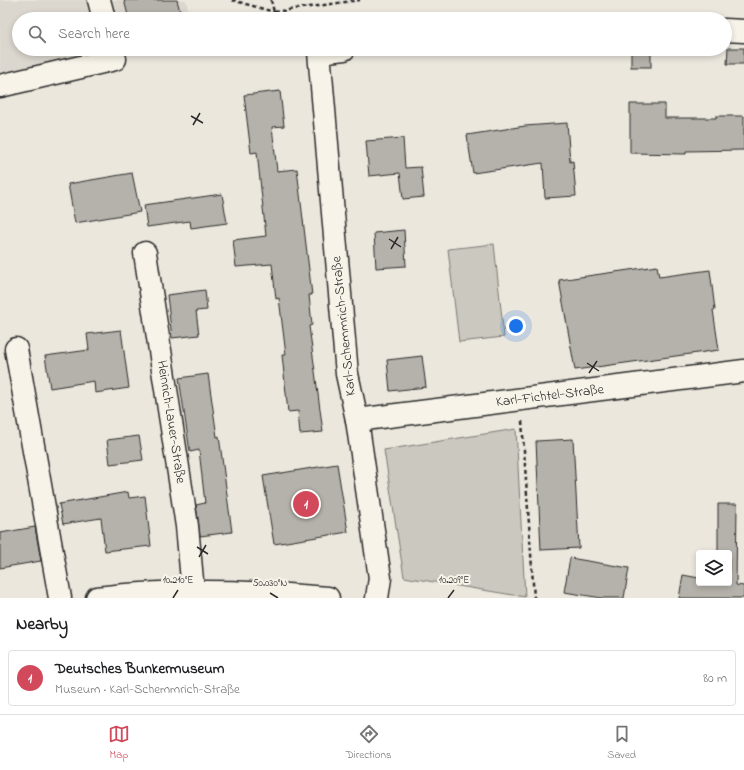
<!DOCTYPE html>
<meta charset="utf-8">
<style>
:root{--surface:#fff;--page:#f2f2f2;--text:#202124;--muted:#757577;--line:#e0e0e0;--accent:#d1495b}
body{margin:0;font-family:"Indie Flower",sans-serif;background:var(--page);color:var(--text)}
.controls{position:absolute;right:12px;bottom:12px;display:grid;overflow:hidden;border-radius:4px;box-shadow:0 2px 6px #0003}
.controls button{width:36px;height:36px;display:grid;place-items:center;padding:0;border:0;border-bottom:1px solid var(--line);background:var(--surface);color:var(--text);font:20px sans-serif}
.you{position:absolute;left:516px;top:326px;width:14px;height:14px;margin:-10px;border:3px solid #fff;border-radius:50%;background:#1a73e8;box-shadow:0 0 0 6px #1a73e833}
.badge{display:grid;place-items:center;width:26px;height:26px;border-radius:50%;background:var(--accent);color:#fff;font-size:13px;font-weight:700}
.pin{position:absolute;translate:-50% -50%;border:2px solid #fff;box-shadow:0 1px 4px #0006}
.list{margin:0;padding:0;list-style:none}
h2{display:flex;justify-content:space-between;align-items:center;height:52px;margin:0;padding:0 16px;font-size:17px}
h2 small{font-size:13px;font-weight:400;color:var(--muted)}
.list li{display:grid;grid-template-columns:26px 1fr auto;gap:12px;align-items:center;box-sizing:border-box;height:56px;margin:0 8px 8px;padding:0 8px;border:1px solid var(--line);border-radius:4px}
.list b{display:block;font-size:15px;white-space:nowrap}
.list p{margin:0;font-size:13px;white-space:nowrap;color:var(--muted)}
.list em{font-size:13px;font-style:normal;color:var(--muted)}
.icon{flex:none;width:22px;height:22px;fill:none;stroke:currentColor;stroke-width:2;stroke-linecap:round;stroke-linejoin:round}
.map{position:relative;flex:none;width:744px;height:598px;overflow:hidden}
.search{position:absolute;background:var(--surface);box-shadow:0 2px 6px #0003;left:12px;right:12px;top:12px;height:44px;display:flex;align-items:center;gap:10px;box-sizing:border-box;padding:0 14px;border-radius:22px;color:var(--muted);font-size:15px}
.sheet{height:116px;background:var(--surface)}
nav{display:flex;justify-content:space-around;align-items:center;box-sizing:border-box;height:56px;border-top:1px solid var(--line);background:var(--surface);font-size:11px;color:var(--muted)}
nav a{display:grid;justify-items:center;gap:2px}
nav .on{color:var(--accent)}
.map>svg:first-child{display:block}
</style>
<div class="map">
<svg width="744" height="598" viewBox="0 0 744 598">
<rect width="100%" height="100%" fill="#ebe7dd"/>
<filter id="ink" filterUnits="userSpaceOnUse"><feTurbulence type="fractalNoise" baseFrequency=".025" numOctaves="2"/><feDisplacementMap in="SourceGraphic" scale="8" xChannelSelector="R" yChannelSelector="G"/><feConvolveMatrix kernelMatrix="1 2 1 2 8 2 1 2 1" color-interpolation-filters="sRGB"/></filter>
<g filter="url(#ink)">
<!-- built -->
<polygon fill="#dbd7ce" points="0,0 186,0 190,19 19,19 19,49 135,49 0,79"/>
<!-- green -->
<g fill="#cbc8bf" stroke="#7b7a75">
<polygon points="494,244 504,337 459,342 448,249"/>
<polygon points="516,429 525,597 404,577 384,450"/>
</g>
<!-- building -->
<g fill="#b5b2ab" stroke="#2b2b2b">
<polygon points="124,0 177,0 182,19 129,19"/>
<polygon points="728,48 744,48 744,64 727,64"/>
<rect x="631" y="49" width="20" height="18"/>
<polygon points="280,91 284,126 272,127 277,171 297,169 312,295 309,295 312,325 309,326 323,432 300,434 298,411 288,412 282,355 286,355 279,298 276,299 272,264 236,267 233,240 266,236 257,152 251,153 244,95"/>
<polygon points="630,104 665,104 665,118 716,118 716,116 744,116 744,150 686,151 686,154 630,153"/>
<polygon points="567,123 570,162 573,161 576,196 545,198 543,163 473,173 467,135 525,126"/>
<polygon points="403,138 405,168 421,167 424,197 403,199 400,173 369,176 366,141"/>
<polygon points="132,173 140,212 75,223 68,184"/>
<polygon points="222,194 227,223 191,228 190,221 147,227 144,205"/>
<polygon points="404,230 406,266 376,268 374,233"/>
<polygon points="657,266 659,277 710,270 715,310 713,310 719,350 575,370 559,280"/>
<polygon points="205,290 207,310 196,311 199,335 172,338 167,295"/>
<polygon points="121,330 129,388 95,393 94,381 50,388 45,356 89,350 87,334"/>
<polygon points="422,356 426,387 390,391 387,360"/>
<polygon points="208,374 217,437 219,436 232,532 200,536 196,505 205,503 199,450 190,452 179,378"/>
<polygon points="139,436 143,460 110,464 107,440"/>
<polygon points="573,439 579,548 541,550 536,441"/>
<polygon points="337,464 348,532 274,544 263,476"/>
<polygon points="128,492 129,498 145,496 151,546 105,551 101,518 63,524 59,504"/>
<polygon points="718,504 737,504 736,585 744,586 744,598 679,598 683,575 699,578 699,583 729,583 729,553 718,553"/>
<polygon points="35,527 41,561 0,568 0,533"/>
<polygon points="570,558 629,568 624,598 602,598 564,592"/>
</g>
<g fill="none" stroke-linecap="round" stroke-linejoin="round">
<defs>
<g id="minor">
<polyline points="99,0 104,19"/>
<polyline points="725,30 744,31"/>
<polyline points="344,49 319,52 347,374 357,420 380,578 377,598"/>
<polyline points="0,86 115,59 112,49"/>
<polyline points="145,253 187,526 193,591"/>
<polyline points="16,349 60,598"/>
<polyline points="357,420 744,371"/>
</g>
<path id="major" d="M97,598C174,589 251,591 328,598"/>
</defs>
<!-- minor casing -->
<use href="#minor" stroke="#2b2b2b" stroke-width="25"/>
<!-- major casing -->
<use href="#major" stroke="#2b2b2b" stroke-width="25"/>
<!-- path -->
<g stroke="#2b2b2b" stroke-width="2.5" stroke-dasharray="4 3" stroke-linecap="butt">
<polyline points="232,0 274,12 282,19"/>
<polyline points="271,0 274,12"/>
<polyline points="274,12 360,0"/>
<polyline points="522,421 534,598"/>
</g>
<!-- minor -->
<use href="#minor" stroke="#f7f3e8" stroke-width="22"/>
<!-- major -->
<use href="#major" stroke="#f7f3e8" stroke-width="22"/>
</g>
</g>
<!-- ticks -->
<path fill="none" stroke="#2b2b2b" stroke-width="1.5" d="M191,116L203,123M193,125L200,113M389,239L401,247M391,249L398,237M587,363L599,371M589,373L597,361M197,547L208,554M199,557L206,545M270,593L278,598M173,598L178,590M448,598L454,590"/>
<g text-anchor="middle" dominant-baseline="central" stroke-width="4" stroke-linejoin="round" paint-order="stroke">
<!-- street labels -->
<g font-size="14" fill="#2b2b2b" stroke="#f7f3e8">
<text transform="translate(344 326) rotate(-96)">Karl-Schemmrich-Straße</text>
<text transform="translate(550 396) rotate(-7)">Karl-Fichtel-Straße</text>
<text transform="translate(171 422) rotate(81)">Heinrich-Lauer-Straße</text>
</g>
</g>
<g font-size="10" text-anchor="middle" fill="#2b2b2b" stroke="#f7f3e8" stroke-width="4" stroke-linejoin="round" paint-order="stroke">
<text x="178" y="583">10.210°E</text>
<text x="454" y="583">10.209°E</text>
<text x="270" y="586">50.030°N</text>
</g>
</svg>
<div class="controls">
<button><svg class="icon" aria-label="layers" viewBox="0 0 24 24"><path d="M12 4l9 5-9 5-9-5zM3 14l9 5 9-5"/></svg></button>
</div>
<div class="you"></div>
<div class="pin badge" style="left:306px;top:504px">1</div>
<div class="search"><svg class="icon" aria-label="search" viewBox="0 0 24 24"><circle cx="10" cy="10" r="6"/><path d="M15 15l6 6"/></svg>Search here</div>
</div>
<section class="sheet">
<h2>Nearby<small></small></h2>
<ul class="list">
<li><span class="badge">1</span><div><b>Deutsches Bunkermuseum</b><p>Museum · Karl-Schemmrich-Straße</p></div><em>80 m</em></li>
</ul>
</section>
<nav>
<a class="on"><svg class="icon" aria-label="map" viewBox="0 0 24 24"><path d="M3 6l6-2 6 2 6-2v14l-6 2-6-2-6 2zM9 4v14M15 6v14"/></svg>Map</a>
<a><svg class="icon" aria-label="directions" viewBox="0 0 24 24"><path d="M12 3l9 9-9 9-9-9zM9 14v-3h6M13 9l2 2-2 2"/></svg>Directions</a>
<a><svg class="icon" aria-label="saved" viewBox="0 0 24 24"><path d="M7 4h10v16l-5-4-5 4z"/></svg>Saved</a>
</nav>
